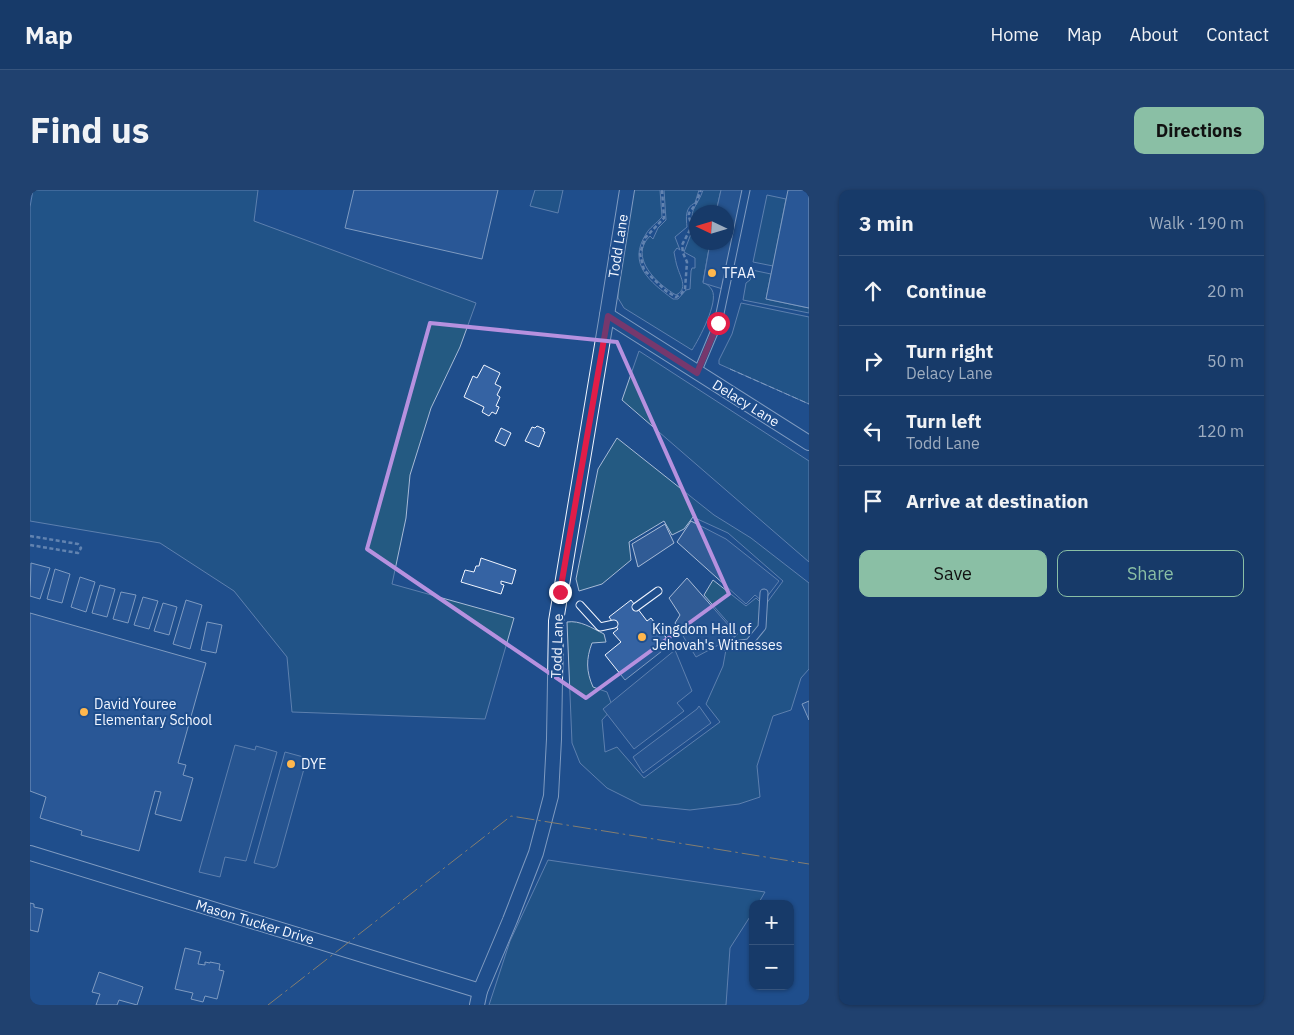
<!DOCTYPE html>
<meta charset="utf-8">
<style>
:root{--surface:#173a69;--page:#20416f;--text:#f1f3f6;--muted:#9eadc0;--line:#36547d;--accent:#8abfa5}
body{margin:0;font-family:"IBM Plex Sans",sans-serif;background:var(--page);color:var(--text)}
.controls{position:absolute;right:15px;bottom:15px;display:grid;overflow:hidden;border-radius:10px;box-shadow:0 1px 4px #0004}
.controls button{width:45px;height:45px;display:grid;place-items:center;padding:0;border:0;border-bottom:1px solid var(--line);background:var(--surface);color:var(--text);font:25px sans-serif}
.compass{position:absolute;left:659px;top:15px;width:45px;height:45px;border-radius:50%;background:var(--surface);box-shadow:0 1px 4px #0004;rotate:274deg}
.stop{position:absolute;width:15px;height:15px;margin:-11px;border:4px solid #e11d48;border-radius:50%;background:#fff}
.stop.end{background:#e11d48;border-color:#fff;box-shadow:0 1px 5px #0008}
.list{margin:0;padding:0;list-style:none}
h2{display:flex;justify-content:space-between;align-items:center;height:65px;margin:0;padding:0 20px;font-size:21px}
h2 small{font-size:16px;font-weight:400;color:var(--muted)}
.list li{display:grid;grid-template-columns:32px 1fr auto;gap:15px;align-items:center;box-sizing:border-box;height:70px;padding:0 20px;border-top:1px solid var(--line)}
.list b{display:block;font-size:19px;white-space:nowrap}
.list p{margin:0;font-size:16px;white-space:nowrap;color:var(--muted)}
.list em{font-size:16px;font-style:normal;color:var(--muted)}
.actions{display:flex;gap:10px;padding:15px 20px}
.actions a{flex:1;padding:11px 0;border:1px solid var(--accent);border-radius:10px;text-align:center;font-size:18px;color:var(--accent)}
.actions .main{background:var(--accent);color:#111}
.icon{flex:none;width:28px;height:28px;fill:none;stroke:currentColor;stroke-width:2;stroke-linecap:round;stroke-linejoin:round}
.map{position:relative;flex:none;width:779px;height:815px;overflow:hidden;border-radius:10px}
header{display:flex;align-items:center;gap:30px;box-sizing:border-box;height:70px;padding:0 25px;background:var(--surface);border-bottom:1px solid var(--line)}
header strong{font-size:24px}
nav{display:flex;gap:28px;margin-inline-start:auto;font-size:18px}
.intro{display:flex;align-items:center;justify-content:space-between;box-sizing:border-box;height:120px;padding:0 30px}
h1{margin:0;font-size:35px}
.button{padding:12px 22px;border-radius:10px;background:var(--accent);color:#111;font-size:18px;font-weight:700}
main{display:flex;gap:30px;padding:0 30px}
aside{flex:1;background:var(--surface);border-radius:10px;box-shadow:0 1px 4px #0004}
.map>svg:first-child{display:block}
</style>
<header>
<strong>Map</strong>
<nav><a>Home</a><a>Map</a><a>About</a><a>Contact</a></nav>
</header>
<div class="intro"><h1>Find us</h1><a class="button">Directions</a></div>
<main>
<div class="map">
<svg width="779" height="815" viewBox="0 0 779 815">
<rect width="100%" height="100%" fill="#1f4e8c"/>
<!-- green -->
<g fill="#245a82" stroke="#a8bbd7">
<polygon points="3,0 228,0 224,31 446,113 430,157 401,218 380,285 376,328 362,394 484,428 455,529 262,522 257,467 204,401 130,353 0,331 0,17"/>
<polygon points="505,0 533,0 528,23 500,16"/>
<path d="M604,0H630L632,27C627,33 619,38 616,44C597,74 620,92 643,109H648L656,100L660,99L661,81L662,78H665V68L654,62L664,36C658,19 668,16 673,0H691L686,22H666V52L680,53L673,92C676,94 680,96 682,100C689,112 669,149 662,160L594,118L588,108V98L595,47Z"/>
<path d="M634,0H669L665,13C655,17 656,28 657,37L645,47L650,60L647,58L644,62C645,67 646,74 648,79C651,88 658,99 646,105C627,94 598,67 620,46L623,49L628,38L636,30Z"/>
<polygon points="737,5 756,9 743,76 723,72"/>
<polygon points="722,80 741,84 736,109 779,118 779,123 713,110 716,93 720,90"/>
<polygon points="711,113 779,127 779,214 689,174 689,170 702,144"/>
<polygon points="609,161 779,271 779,372 592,210"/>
<path d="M587,248L684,325L721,348L779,393V479L771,488L761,520L743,526L727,576L730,607L709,614L660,620L611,615L577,598L550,573L542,553L537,432C550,430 562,438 574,444L576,452L562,453C556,469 556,481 563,497L577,502L583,518L572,530L575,562L587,557L614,588L690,532L676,514L693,476L697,454L708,444L674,405L683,390L716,416L726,408L736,418V414L753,391L698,343L663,327L654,339L642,345L634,331L599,352L601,370L572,394L549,401L546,389L568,279Z"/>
<polygon points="518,670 735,702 728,714 723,714 723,722 700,758 696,815 459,815 480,751"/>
</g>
<!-- parking -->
<g fill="#305b95" stroke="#a8bbd7">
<polygon points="691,0 715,0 696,100 673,93 680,53 696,52 696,22 686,22"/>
<polygon points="661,331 696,349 749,391 733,412 725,405 716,414 647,352"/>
<polygon points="635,334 644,353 608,377 602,354"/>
<polygon points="657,388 707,445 666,467 645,433 650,425 639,408"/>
<polygon points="645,460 662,501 647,513 654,521 604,559 573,519"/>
<polygon points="669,516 681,533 613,583 603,567 667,519"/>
<polygon points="205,555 225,560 226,556 247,562 216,671 195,667 190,687 169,682"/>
<polygon points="255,562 277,568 247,676 244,678 224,673"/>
</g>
<!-- building -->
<g fill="#3563a3" stroke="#f2f6ff">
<polygon points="324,0 468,0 452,69 315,38"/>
<polygon points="758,0 779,0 779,118 736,109"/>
<polygon points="454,175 470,183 465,194 471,197 467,205 470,207 466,216 469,217 466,224 462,222 459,226 452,222 454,217 434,207 443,186 447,188"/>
<polygon points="507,236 514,239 513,241 515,242 509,257 495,251 502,237 505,238"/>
<polygon points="471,238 481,243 475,256 465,251"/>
<polygon points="451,368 486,380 482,394 471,391 471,394 474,395 471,404 431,392 435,380 444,382 446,376 449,376"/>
<polygon points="1,373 20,378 10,409 0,406"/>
<polygon points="25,379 40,384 32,413 17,409"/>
<polygon points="50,387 65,392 56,422 41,417"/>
<polygon points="70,395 85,399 77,427 62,423"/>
<polygon points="91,402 106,405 98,433 83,429"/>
<polygon points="113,407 128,411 119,439 104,435"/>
<polygon points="156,410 172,415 160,459 143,454"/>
<polygon points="601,410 617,431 621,428 641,454 595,490 575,465 591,452 583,443 588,439 579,427"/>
<polygon points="133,413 147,417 139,445 124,441"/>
<polygon points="0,423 176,473 148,573 156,575 153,585 163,588 151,631 125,624 131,602 125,601 109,661 51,645 52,641 10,628 16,607 0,601"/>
<polygon points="177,432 192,435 186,463 171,460"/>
<polygon points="779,511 779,530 772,514"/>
<polygon points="0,713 4,714 4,717 13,719 8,742 0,740"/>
<polygon points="155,758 171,762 168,774 175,775 175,772 180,773 180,772 190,774 189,780 194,781 187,809 175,806 173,812 161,809 163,803 145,799"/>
<polygon points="69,782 113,797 107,815 89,810 87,815 66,815 70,804 62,802"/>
</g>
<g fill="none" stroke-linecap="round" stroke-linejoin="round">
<defs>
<g id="service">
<polyline points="667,183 688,133 716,0"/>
<polyline points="550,415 570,437 584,434"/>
<polyline points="606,417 628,401"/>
<polyline points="694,456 719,453 732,437 734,403"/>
</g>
<g id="minor">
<polyline points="577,125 779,253"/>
<polyline points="0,663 450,801"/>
<polyline points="447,815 450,801 480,730 506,663 521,606 524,549 526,431 577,125 597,0"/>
</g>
</defs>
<!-- service casing -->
<use href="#service" stroke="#f2f6ff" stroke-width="9"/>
<!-- minor casing -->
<use href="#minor" stroke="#f2f6ff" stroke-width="16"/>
<!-- path -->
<g stroke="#b3c4dc" stroke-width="2.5" stroke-dasharray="4 2.5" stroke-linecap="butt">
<path d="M632,0L634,28L615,48L610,64L614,80L636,101L646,107L651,104L655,99L657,72L653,63L652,55L662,36C656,19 659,26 666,13C668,9 669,4 671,0"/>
<polyline points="0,346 48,354 51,358 48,363 0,355"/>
</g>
<!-- service -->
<use href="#service" stroke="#1f4e8c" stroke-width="7"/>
<!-- minor -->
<use href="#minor" stroke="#1f4e8c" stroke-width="14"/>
<!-- fence -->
<polyline stroke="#f2f6ff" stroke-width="1" stroke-dasharray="6 2.5" stroke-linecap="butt" points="700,179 779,214"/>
<!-- power -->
<polyline stroke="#ffb74d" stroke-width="1" stroke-dasharray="18 4 2.5 4" stroke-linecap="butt" points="238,815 481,626 779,674"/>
</g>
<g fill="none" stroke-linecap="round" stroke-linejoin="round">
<!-- route -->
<polyline stroke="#e11d48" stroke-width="6" points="530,402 578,126 667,183 688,133"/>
</g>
<!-- marked area -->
<path d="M0 0H779V815H0ZM400,133L587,152L699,404L556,508L337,359Z" fill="#1f4e8c" fill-opacity=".55" fill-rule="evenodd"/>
<path fill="none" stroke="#b691df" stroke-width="4" stroke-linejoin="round" d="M400,133L587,152L699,404L556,508L337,359Z"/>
<!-- markers -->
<g fill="#ffb74d" stroke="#1f4e8c" stroke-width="2">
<circle cx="682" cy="83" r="5"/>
<circle cx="612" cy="447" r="5"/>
<circle cx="54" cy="522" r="5"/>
<circle cx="261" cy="574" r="5"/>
</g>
<g text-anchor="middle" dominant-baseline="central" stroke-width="4" stroke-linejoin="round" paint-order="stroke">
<!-- street labels -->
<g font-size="14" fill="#f2f6ff" stroke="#1f4e8c">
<text transform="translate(588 56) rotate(-81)">Todd Lane</text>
<text transform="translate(716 213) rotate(32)">Delacy Lane</text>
<text transform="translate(527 456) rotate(-88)">Todd Lane</text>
<text transform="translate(225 732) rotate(17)">Mason Tucker Drive</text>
</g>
<!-- poi labels -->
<g font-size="14" fill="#f2f6ff" stroke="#1f4e8c" text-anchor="start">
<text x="692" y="83">TFAA</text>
<text x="622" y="439">Kingdom Hall of<tspan x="622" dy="16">Jehovah's Witnesses</tspan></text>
<text x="64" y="514">David Youree<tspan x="64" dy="16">Elementary School</tspan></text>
<text x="271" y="574">DYE</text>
</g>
</g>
</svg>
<div class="controls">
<button>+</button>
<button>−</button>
</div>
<svg class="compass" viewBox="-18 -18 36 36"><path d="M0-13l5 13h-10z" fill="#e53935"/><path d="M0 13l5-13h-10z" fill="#9eadc0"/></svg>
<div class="stop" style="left:688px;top:133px"></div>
<div class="stop end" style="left:530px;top:402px"></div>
</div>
<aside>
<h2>3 min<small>Walk · 190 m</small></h2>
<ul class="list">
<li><svg class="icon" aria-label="ahead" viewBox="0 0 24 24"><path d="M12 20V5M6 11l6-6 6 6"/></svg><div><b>Continue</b></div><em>20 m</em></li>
<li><svg class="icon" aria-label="right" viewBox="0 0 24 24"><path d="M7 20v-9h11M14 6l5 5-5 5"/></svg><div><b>Turn right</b><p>Delacy Lane</p></div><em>50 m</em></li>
<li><svg class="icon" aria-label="left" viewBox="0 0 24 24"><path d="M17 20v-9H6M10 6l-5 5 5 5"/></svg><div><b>Turn left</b><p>Todd Lane</p></div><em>120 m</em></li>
<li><svg class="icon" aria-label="arrive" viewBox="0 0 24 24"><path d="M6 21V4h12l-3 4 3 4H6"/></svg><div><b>Arrive at destination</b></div></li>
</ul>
<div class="actions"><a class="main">Save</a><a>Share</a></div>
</aside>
</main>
